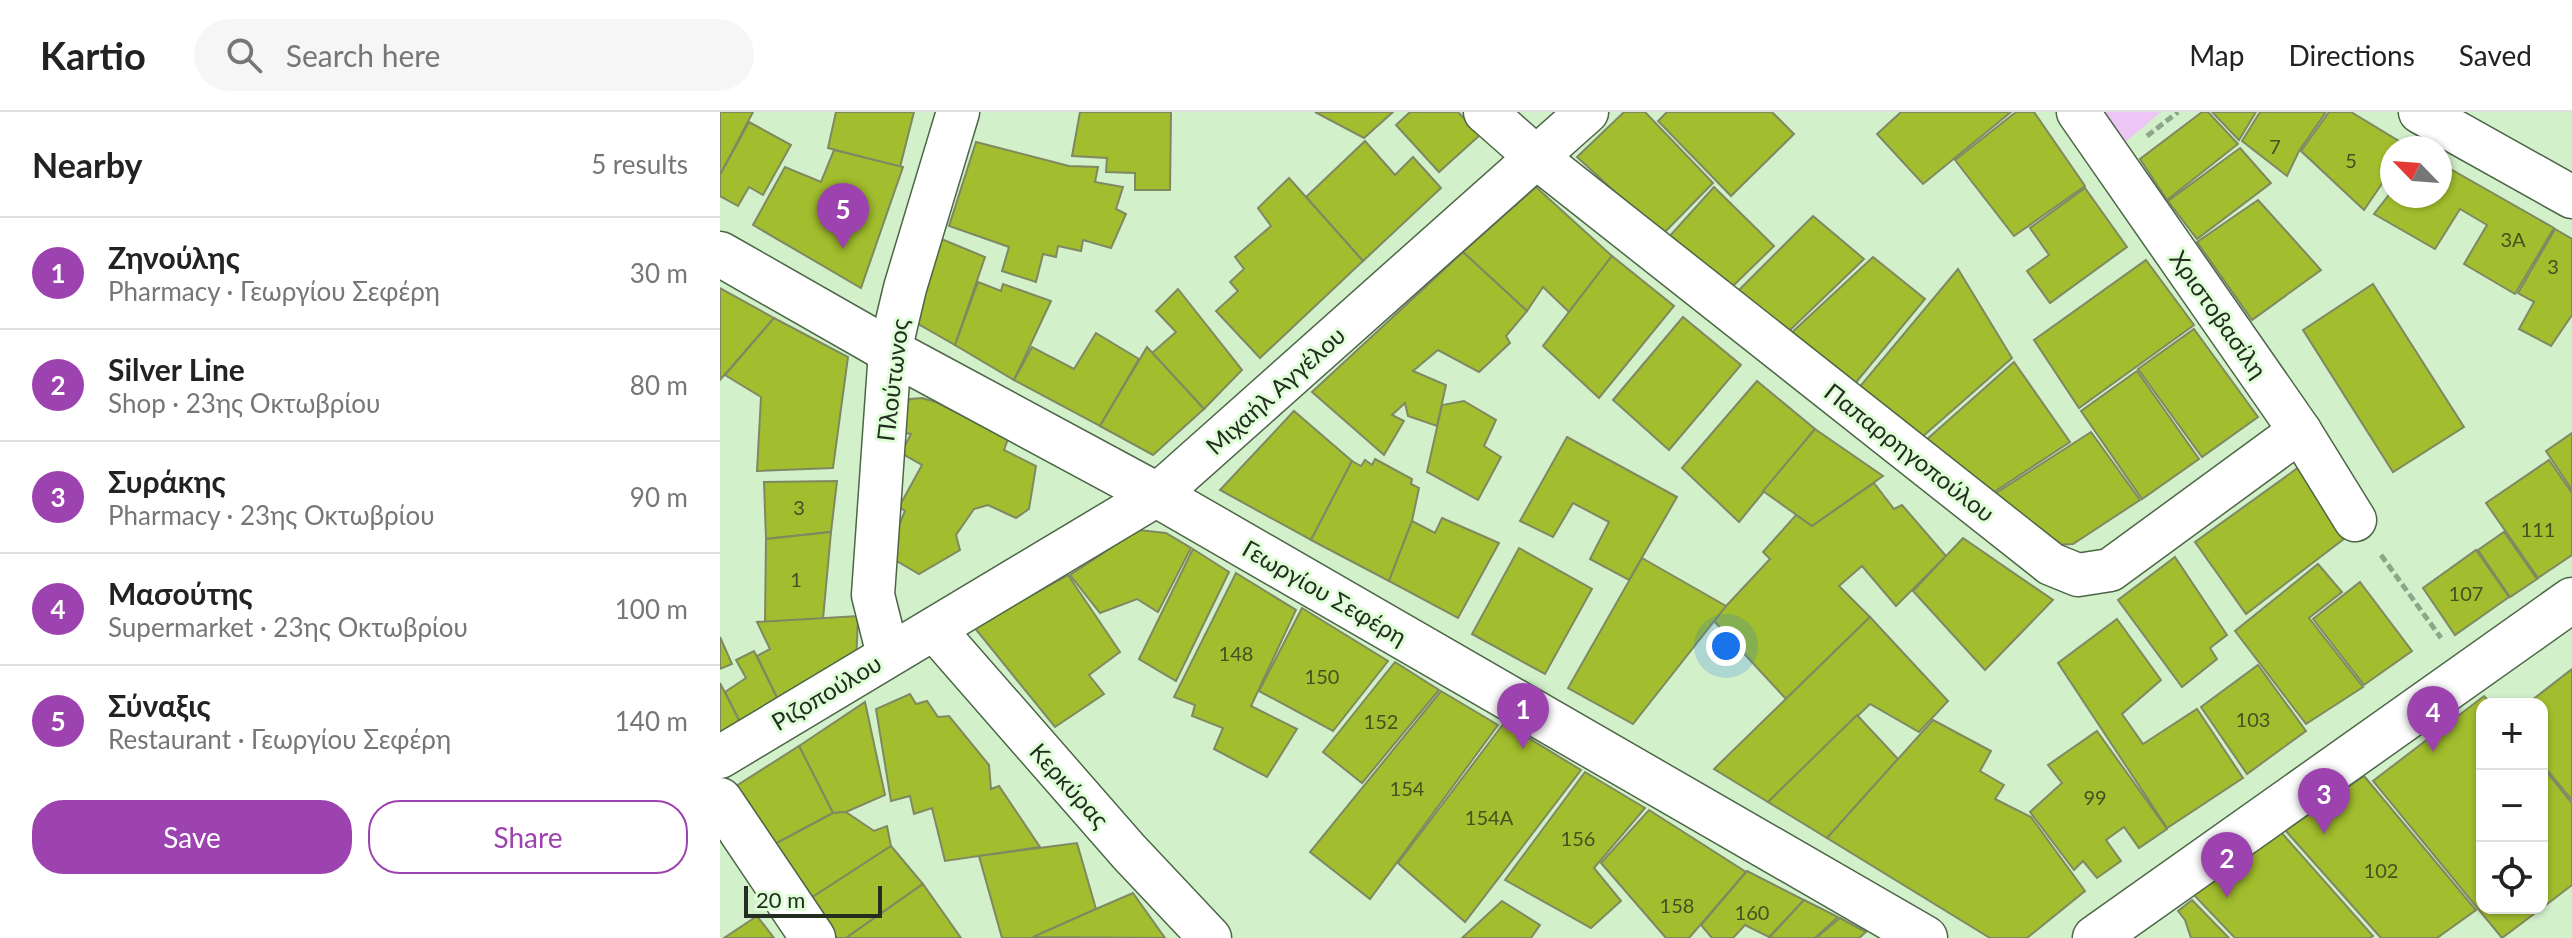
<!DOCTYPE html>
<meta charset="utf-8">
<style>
:root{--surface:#fff;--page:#f6f6f6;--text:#222;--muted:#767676;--line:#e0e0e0;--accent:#9c43af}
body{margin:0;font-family:Lato,sans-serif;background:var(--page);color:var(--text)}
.controls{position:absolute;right:24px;bottom:24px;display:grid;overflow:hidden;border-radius:16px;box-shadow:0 2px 6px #0004}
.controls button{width:72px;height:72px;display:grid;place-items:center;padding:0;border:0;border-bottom:2px solid var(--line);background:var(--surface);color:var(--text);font:40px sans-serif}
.compass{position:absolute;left:1660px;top:24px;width:72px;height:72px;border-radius:50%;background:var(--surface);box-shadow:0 2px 6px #0004;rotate:295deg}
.scale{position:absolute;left:24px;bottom:20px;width:138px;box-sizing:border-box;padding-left:8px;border:4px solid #232e20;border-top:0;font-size:22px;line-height:28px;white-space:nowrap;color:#232e20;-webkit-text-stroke:6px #dffed8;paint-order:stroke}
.you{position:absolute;left:1006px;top:534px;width:28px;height:28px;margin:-20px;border:6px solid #fff;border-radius:50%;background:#1a73e8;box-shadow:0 0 0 12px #1a73e833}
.badge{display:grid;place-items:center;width:52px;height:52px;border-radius:50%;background:var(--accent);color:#fff;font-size:26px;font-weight:700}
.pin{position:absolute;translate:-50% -66px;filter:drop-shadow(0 2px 4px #0008)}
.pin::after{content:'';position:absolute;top:42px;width:28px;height:24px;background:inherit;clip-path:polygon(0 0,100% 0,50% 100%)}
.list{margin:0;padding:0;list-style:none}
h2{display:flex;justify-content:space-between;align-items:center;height:104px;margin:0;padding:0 32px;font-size:34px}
h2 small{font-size:26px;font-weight:400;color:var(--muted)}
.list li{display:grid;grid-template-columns:52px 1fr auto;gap:24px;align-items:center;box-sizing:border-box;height:112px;padding:0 32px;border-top:2px solid var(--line)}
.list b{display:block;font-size:30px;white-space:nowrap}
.list p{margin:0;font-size:26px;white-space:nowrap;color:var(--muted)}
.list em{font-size:26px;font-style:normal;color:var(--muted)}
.actions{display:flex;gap:16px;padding:24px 32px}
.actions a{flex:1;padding:18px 0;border:2px solid var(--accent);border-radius:32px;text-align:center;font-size:28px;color:var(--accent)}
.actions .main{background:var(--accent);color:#fff}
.icon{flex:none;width:44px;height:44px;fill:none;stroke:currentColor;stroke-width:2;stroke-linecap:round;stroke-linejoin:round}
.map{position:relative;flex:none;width:1852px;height:826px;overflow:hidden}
header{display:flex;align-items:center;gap:48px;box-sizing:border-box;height:112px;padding:0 40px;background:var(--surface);border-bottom:2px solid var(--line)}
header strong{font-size:38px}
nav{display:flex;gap:44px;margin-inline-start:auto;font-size:28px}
.search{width:560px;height:72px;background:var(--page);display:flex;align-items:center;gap:20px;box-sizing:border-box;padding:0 28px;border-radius:44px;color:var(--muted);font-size:30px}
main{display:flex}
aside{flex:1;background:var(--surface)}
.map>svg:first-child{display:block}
</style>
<header>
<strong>Kartio</strong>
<div class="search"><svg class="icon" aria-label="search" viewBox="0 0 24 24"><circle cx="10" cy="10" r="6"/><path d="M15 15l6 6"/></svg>Search here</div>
<nav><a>Map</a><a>Directions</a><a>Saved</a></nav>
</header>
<main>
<aside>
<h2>Nearby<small>5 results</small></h2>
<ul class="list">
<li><span class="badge">1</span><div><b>Ζηνούλης</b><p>Pharmacy · Γεωργίου Σεφέρη</p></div><em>30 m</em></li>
<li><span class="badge">2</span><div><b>Silver Line</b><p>Shop · 23ης Οκτωβρίου</p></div><em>80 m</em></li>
<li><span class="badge">3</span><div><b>Συράκης</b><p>Pharmacy · 23ης Οκτωβρίου</p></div><em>90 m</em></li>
<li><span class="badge">4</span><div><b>Μασούτης</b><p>Supermarket · 23ης Οκτωβρίου</p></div><em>100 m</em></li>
<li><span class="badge">5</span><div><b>Σύναξις</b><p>Restaurant · Γεωργίου Σεφέρη</p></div><em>140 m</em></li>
</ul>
<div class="actions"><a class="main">Save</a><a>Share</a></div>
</aside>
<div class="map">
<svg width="1852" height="826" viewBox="0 0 1852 826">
<rect width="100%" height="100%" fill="#d2f1cb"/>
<!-- green -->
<polygon fill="#edc6f6" points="1372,0 1441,0 1397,37"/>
<!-- building -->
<g fill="#a2bd2d" stroke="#7f8961" stroke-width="2">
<polygon points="0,0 33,0 0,63"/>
<polygon points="116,0 194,0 180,55 108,36"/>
<polygon points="360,0 451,0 450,78 415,78 415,61 386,60 387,46 352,44"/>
<polygon points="595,0 673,0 644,26"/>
<polygon points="690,0 738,0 760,23 719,60 676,13"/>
<polygon points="904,0 925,0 993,71 942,123 857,45"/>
<polygon points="947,0 1052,0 1074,22 1011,84 938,9"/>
<polygon points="1181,0 1291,0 1203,72 1157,22"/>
<polygon points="1296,0 1314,0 1365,74 1294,124 1235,48"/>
<polygon points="1482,0 1488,0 1518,32 1447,88 1420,47"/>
<polygon points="1492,0 1536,0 1519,28"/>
<polygon points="1540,0 1606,0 1579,39 1567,64 1522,29"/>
<polygon points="1609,0 1631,0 1687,34 1672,36 1672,57 1644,98 1581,39"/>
<polygon points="29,10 71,33 43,83 29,75 18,94 0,84 0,63"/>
<polygon points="645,29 675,63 693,45 721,76 643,149 586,85"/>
<polygon points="256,30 349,54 378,55 375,70 403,75 396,97 406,102 391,136 363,128 361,139 338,134 336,145 323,142 316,170 282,159 289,135 229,114"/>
<polygon points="1520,36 1551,71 1477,127 1448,89"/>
<polygon points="114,38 183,55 141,176 33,113 65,55 101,70"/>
<polygon points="1720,51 1834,116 1795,182 1744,152 1767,113 1740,97 1715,137 1654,102 1672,79 1672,84 1720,84"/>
<polygon points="569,66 643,149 540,246 496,199 518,179 510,170 524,157 515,145 551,114 538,96"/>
<polygon points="816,75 892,144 849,200 823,175 807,199 743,140"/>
<polygon points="994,75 1054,134 1011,176 947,127"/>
<polygon points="1365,76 1407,135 1330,191 1307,159 1329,143 1310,116"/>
<polygon points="1538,88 1601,158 1532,208 1477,130"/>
<polygon points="1093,104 1144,147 1066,222 1015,182"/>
<polygon points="1835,117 1852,127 1852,203 1831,234 1799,217 1814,190 1798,181"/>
<polygon points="219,126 265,145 235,233 193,209"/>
<polygon points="743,140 807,199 786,224 790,231 759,260 718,238 693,259 726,273 717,314 688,304 685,291 672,303 684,309 664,343 592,280"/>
<polygon points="892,144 954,194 879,286 823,234"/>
<polygon points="1153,145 1205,187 1133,274 1068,224"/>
<polygon points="1426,148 1474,213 1359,296 1314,228"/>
<polygon points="1238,157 1292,246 1201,326 1137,278"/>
<polygon points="258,170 281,179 283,172 331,189 294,268 235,233"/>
<polygon points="1653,172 1744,315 1673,360 1583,218"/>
<polygon points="0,176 54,206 0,268"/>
<polygon points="458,177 522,258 484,297 432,241 456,220 436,199"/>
<polygon points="963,205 1021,253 949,338 893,288"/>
<polygon points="54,206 128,245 113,356 37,359 41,285 5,263"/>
<polygon points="1474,217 1538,305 1482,345 1418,257"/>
<polygon points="376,221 419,247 380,314 294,268 312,235 354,257"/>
<polygon points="427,235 484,297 433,343 380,314"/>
<polygon points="1294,250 1350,330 1271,382 1205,329"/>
<polygon points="1417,259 1479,347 1422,387 1361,299"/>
<polygon points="1037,269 1095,317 1019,410 962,356"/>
<polygon points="202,286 216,290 288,327 284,338 316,354 309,397 296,406 268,393 254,397 236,423 240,438 199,462 175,448 173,427 185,399 179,395 202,353 181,341 191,322 178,320 179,300 190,287"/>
<polygon points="744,289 776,308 764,334 781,345 758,388 707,360 722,293"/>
<polygon points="574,299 632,349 591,428 500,378"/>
<polygon points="1095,317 1163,364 1092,414 1043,379"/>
<polygon points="1371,320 1420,388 1353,432 1337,433 1273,383"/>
<polygon points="1852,321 1852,378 1826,339"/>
<polygon points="847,325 957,385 909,468 870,447 889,410 853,391 833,425 800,409"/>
<polygon points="655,347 692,367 691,372 699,376 692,409 669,469 591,428 632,349 641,354 645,348 652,353"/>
<polygon points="1829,348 1852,381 1852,443 1818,466 1766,391"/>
<polygon points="1579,355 1629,423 1526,502 1475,430"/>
<polygon points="117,369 111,420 46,427 44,370"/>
<polygon points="1154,371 1174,397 1182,393 1226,444 1176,494 1142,454 1119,474 1150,505 1066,587 993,508 1050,447 1043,440 1076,403 1092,414"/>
<polygon points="722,406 779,431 738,506 669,469 692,409 715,421"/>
<polygon points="418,418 446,421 471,436 438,500 417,487 380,501 350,463"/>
<polygon points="111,420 103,507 45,510 46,427"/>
<polygon points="1784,420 1817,467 1790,485 1758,438"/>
<polygon points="1243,426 1333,488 1265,558 1193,479"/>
<polygon points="799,436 872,477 825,562 752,522"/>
<polygon points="473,437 509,460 456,569 419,547"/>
<polygon points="1756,438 1789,485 1735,523 1703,476"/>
<polygon points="1455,445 1507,523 1490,536 1497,547 1462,575 1398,488"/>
<polygon points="922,446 1006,494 913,612 848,576"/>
<polygon points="1598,452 1622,480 1589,506 1643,575 1586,612 1515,519"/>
<polygon points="516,461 576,498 531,594 577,617 547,665 494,637 503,616 472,604 475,593 454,585"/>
<polygon points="348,463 400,540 369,563 384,582 335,615 254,515"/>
<polygon points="1640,470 1692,539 1644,573 1593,507"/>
<polygon points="582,496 668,549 613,619 539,579"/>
<polygon points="138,504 136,553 61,594 37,544 50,537 37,510"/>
<polygon points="1150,505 1228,589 1199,620 1150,592 1048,690 994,657"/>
<polygon points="1397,507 1441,568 1402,602 1423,632 1477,597 1523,666 1447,716 1338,551"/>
<polygon points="0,525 12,552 0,557"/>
<polygon points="34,539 61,594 23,616 5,580 26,566 16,548"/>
<polygon points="675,550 719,578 642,671 603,640"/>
<polygon points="1538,553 1586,619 1527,662 1481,595"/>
<polygon points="1852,557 1852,688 1822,652 1822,592 1807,592"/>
<polygon points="0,571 23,616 0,627"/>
<polygon points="721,579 778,613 650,787 590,740"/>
<polygon points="190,582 196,592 207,589 218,605 229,604 269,653 271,677 279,674 320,735 225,749 212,696 194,702 190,684 171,689 156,597"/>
<polygon points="1764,584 1771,592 1762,592 1762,796 1822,796 1782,826 1653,669"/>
<polygon points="145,590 165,683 126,700 113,701 79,634"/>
<polygon points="1137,603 1178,647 1107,726 1048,690"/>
<polygon points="1213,608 1271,639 1260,659 1284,673 1275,687 1311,705 1365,779 1307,826 1270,826 1107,726"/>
<polygon points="784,611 861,658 745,810 678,751"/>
<polygon points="1377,619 1447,717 1419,736 1404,715 1386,728 1401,749 1377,766 1363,749 1354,758 1310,700 1342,671 1328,653"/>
<polygon points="79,634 113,701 53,733 13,676"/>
<polygon points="1822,654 1852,691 1852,773 1822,796"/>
<polygon points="865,660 925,696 874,756 901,789 871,816 785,768"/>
<polygon points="1644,664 1756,798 1717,826 1661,826 1565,718"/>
<polygon points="929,698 1026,760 969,826 946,826 881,751"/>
<polygon points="126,700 154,719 167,714 171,734 88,788 53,733 113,701"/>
<polygon points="1561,720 1653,824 1650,826 1515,826 1473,782"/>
<polygon points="357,731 376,797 312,826 282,826 259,744"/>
<polygon points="171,734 203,772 126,826 117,826 88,788"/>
<polygon points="1027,759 1084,788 1049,825 1025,813 1013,826 992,826 981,813"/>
<polygon points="203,772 241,826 126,826"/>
<polygon points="413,781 445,826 313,825 376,797"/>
<polygon points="1084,788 1118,805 1095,826 1049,826"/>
<polygon points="1472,788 1509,826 1471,826 1465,808 1458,799"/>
<polygon points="782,789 820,813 811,826 742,826"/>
<polygon points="37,804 54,826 4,826"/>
<polygon points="1120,806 1146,820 1139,826 1096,826"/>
</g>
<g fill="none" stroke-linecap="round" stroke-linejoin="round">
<defs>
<g id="minor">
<polyline points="765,0 816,45 1331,452 1358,463 1390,458 1580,319"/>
<polyline points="1358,0 1580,319 1635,408"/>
<polyline points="1700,0 1852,85"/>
<polyline points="214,517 409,740 490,826"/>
<polyline points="168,543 153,483 170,239 185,176 238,0"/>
<polyline points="0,645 437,383 867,0"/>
</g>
<g id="tertiary">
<polyline points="0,142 170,239 437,383 1205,826"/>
<polyline points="0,688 93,826"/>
</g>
<polyline id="secondary" points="1375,826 1852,488"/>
</defs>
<!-- minor casing -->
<use href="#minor" stroke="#4c6646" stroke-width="45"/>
<!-- tertiary casing -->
<use href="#tertiary" stroke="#4c6646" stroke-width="47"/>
<!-- secondary casing -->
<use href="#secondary" stroke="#4c6646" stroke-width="47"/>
<!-- path -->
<g stroke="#8da588" stroke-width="5" stroke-dasharray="8 4" stroke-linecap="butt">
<polyline points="1427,24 1458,0"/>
<polyline points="1661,443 1721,526"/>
</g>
<!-- minor -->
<use href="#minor" stroke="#fff" stroke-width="42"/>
<!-- tertiary -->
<use href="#tertiary" stroke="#fff" stroke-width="44"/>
<!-- secondary -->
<use href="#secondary" stroke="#fff" stroke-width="44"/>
</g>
<g text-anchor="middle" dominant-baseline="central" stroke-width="6" stroke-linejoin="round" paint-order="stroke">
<!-- number labels -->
<g font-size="20" fill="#435223">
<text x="1555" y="34">7</text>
<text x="1631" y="48">5</text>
<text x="1793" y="127">3Α</text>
<text x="1833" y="154">3</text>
<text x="79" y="395">3</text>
<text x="1818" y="417">111</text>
<text x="76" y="467">1</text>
<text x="1746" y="481">107</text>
<text x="516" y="541">148</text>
<text x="602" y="564">150</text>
<text x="1533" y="607">103</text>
<text x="661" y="609">152</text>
<text x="687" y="676">154</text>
<text x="1375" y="685">99</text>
<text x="769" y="705">154Α</text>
<text x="858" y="726">156</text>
<text x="1661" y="758">102</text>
<text x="957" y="793">158</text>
<text x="1032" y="800">160</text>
</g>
<!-- street labels -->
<g font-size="24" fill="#232e20" stroke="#dffed8">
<text transform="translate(1499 202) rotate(55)">Χριστοβασίλη</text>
<text transform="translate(172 268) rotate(-83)">Πλούτωνος</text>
<text transform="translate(555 278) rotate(-42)">Μιχαήλ Αγγέλου</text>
<text transform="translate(1190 340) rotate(38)">Παπαρρηγοπούλου</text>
<text transform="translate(605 480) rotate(30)">Γεωργίου Σεφέρη</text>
<text transform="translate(106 580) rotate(-31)">Ριζοπούλου</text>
<text transform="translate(350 673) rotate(48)">Κερκύρας</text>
</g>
</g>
</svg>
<div class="controls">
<button>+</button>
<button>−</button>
<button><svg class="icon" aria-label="locate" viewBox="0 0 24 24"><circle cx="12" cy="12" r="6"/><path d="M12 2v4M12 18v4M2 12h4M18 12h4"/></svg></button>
</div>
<svg class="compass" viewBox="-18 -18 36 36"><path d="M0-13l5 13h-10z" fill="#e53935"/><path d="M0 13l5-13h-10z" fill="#767676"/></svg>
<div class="scale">20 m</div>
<div class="you"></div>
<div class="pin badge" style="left:803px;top:637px">1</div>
<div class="pin badge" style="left:1507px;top:786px">2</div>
<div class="pin badge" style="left:1604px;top:722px">3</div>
<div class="pin badge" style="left:1713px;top:640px">4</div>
<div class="pin badge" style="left:123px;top:137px">5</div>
</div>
</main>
